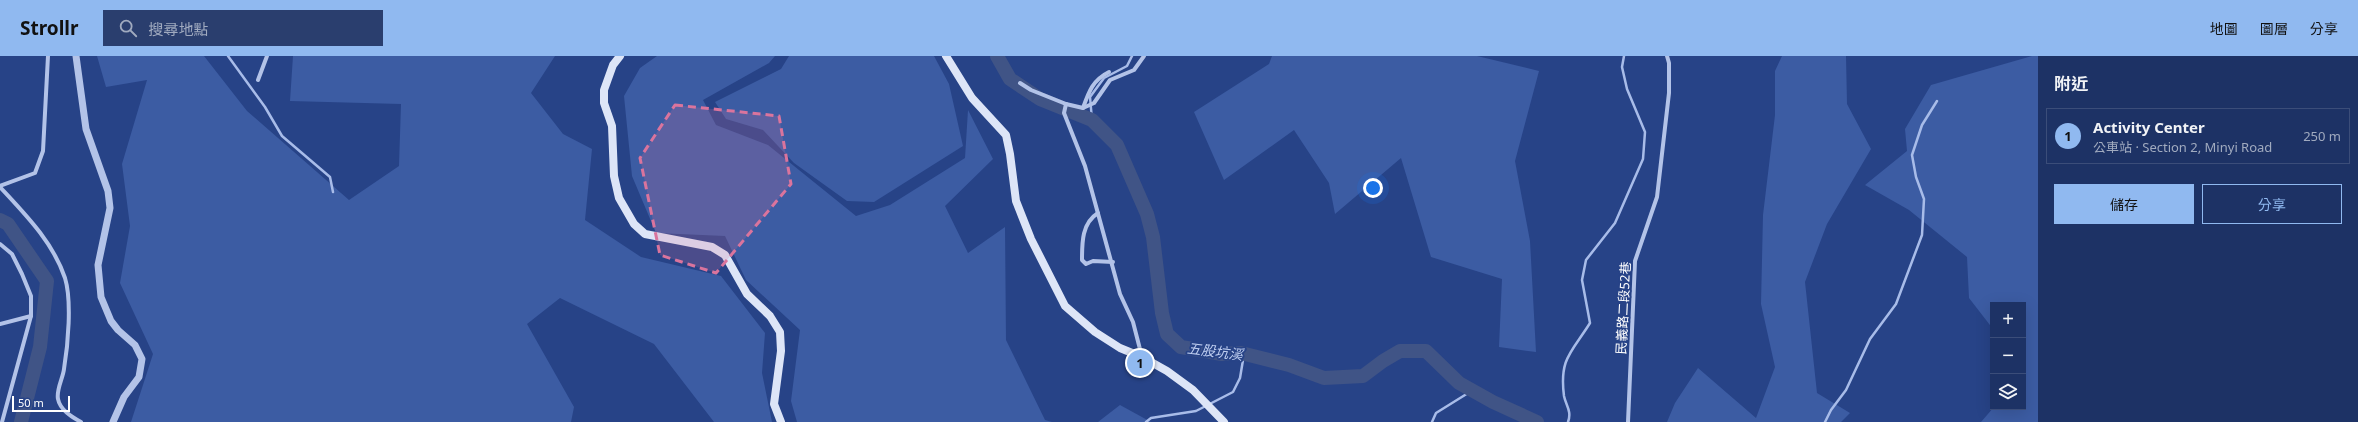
<!DOCTYPE html>
<html lang="zh-TW">
<meta charset="utf-8">
<style>
:root{--surface:#1d3265;--page:#2a3e6e;--text:#f1f3f6;--muted:#a0aabf;--line:#3b4d79;--accent:#90b9f0}
body{margin:0;font-family:"Noto Sans","Noto Sans TC",sans-serif;background:var(--page);color:var(--text)}
.controls{position:absolute;right:12px;bottom:12px;display:grid;overflow:hidden;border-radius:0px;box-shadow:0 4px 16px #0002}
.controls button{width:36px;height:36px;display:grid;place-items:center;padding:0;border:0;border-bottom:1px solid var(--line);background:var(--surface);color:var(--text);font:20px sans-serif}
.scale{position:absolute;left:12px;bottom:10px;width:58px;box-sizing:border-box;padding-left:4px;border:2px solid #fff;border-top:0;font-size:11px;line-height:14px;white-space:nowrap;color:#fff;-webkit-text-stroke:3px #274387;paint-order:stroke}
.you{position:absolute;left:1373px;top:132px;width:14px;height:14px;margin:-10px;border:3px solid #fff;border-radius:50%;background:#1a73e8;box-shadow:0 0 0 6px #1a73e833}
.badge{display:grid;place-items:center;width:26px;height:26px;border-radius:50%;background:var(--accent);color:#111;font-size:13px;font-weight:700}
.pin{position:absolute;translate:-50% -50%;border:2px solid #fff;box-shadow:0 1px 4px #0006}
.list{margin:0;padding:0;list-style:none}
h2{display:flex;justify-content:space-between;align-items:center;height:52px;margin:0;padding:0 16px;font-size:17px}
h2 small{font-size:13px;font-weight:400;color:var(--muted)}
.list li{display:grid;grid-template-columns:26px 1fr auto;gap:12px;align-items:center;box-sizing:border-box;height:56px;margin:0 8px 8px;padding:0 8px;border:1px solid var(--line);border-radius:0px}
.list b{display:block;font-size:15px;white-space:nowrap}
.list p{margin:0;font-size:13px;white-space:nowrap;color:var(--muted)}
.list em{font-size:13px;font-style:normal;color:var(--muted)}
.actions{display:flex;gap:8px;padding:12px 16px}
.actions a{flex:1;padding:9px 0;border:1px solid var(--accent);border-radius:0px;text-align:center;font-size:14px;color:var(--accent)}
.actions .main{background:var(--accent);color:#111}
.icon{flex:none;width:22px;height:22px;fill:none;stroke:currentColor;stroke-width:2;stroke-linecap:round;stroke-linejoin:round}
.map{position:relative;flex:none;width:2038px;height:366px;overflow:hidden}
header{display:flex;align-items:center;gap:24px;box-sizing:border-box;height:56px;padding:0 20px;background:var(--accent);color:#111}
header strong{font-size:19px}
nav{display:flex;gap:22px;margin-inline-start:auto;font-size:14px}
.search{width:280px;height:36px;background:var(--page);display:flex;align-items:center;gap:10px;box-sizing:border-box;padding:0 14px;border-radius:0px;color:var(--muted);font-size:15px}
main{display:flex}
aside{flex:1;background:var(--surface)}
.map>svg:first-child{display:block}
</style>
<header>
<strong>Strollr</strong>
<div class="search"><svg class="icon" aria-label="search" viewBox="0 0 24 24"><circle cx="10" cy="10" r="6"/><path d="M15 15l6 6"/></svg>搜尋地點</div>
<nav><a>地圖</a><a>圖層</a><a>分享</a></nav>
</header>
<main>
<div class="map">
<svg width="2038" height="366" viewBox="0 0 2038 366">
<rect width="100%" height="100%" fill="#274387"/>
<!-- green -->
<g fill="#3c5ca3">
<polygon points="97,0 204,0 247,55 349,144 399,110 401,48 290,45 293,0 555,0 531,37 563,78 592,93 585,164 641,201 721,220 765,277 762,317 772,366 714,366 654,288 560,242 527,268 574,351 571,366 131,366 153,298 120,227 130,170 122,108 147,24 106,31"/>
<polygon points="657,0 775,0 769,7 703,44 716,69 768,89 856,160 890,149 965,102 968,54 993,103 945,150 968,197 1005,171 1006,284 1045,364 1052,366 797,366 791,345 800,274 746,224 725,180 656,177 632,120 624,40 640,12"/>
<polygon points="789,0 934,0 949,28 963,90 874,146 847,145 794,107 763,74 726,63 715,46 781,13"/>
<polygon points="1272,0 1477,0 1539,15 1515,105 1530,185 1536,296 1499,291 1502,223 1431,201 1401,102 1335,158 1329,127 1294,74 1224,124 1194,56 1269,8"/>
<polygon points="1782,0 1846,0 1847,48 1871,93 1827,168 1805,226 1817,337 1850,357 1841,366 1667,366 1675,347 1698,312 1756,362 1775,311 1761,248 1763,159 1775,59 1775,15"/>
<polygon points="2032,0 2038,0 2038,366 1981,366 1994,351 2023,351 2023,318 2026,315 2023,312 2023,249 1993,249 1993,273 1969,242 1967,201 1909,154 1865,129 1907,95 1905,73 1931,29"/>
<polygon points="1120,349 1151,366 1098,366"/>
</g>
<g fill="none" stroke-linecap="round" stroke-linejoin="round">
<!-- stream -->
<g stroke="#a8bce9" stroke-width="2.5">
<polyline points="228,0 265,51 282,80 330,121 333,136"/>
<polyline points="1092,64 1090,41 1104,22 1127,10 1132,0"/>
<polyline points="1146,366 1151,362 1196,355 1233,336 1240,322 1244,298"/>
<polyline points="1432,366 1436,357 1473,334"/>
<path d="M1568,366C1572,355 1566,350 1564,340C1559,302 1572,296 1590,267L1582,224L1586,204L1615,167L1643,103L1645,76L1627,33L1622,11L1624,0"/>
<polyline points="1825,366 1831,354 1846,334 1870,283 1896,248 1922,179 1924,143 1916,121 1912,99 1922,69 1937,45"/>
</g>
<!-- river -->
<g stroke="#405486" stroke-width="14">
<polyline points="997,0 1010,23 1040,43 1092,64 1117,89 1147,158 1153,181 1162,257 1167,278 1181,291 1222,298 1241,297 1289,309 1324,322 1363,320 1383,305 1400,295 1426,295 1459,327 1493,346 1537,366"/>
<polyline points="0,164 8,168 47,225 40,291 21,366"/>
</g>
<!-- minor -->
<g stroke="#b3c3e8" stroke-width="4">
<polyline points="258,24 267,0"/>
<polyline points="1020,27 1031,34 1066,48 1083,52 1094,47 1110,24 1134,14 1144,0"/>
<polyline points="1066,48 1064,57 1085,110 1120,238 1133,266 1142,301"/>
<path d="M1083,52C1089,35 1093,24 1109,16"/>
<polyline points="0,130 35,117 43,95 48,0"/>
<path d="M0,131C25,158 53,186 65,222C72,245 68,289 64,313C63,322 56,334 58,343C60,354 72,361 81,366"/>
<path d="M1098,157C1082,167 1082,186 1082,204L1086,208L1093,205L1113,206"/>
<polyline points="0,188 12,198 22,218 31,240 31,260 2,366"/>
<polyline points="0,268 31,260"/>
<polyline points="1628,366 1635,205 1657,141 1669,37 1669,7 1667,0"/>
</g>
<!-- tertiary -->
<polyline stroke="#b3c3e8" stroke-width="7" points="76,0 86,73 108,135 110,152 98,209 101,241 111,265 118,274 135,289 142,303 139,321 124,341 113,366"/>
<!-- secondary -->
<g stroke="#dde5f7" stroke-width="8">
<polyline points="620,0 613,9 604,34 604,47 612,70 614,120 619,142 634,168 645,178 712,191 725,199 747,238 770,260 780,276 781,295 774,348 781,366"/>
<polyline points="946,0 972,42 1006,79 1010,98 1016,145 1031,183 1065,250 1095,276 1120,292 1142,301 1167,315 1193,334 1224,366"/>
</g>
</g>
<!-- marked area -->
<path fill="#da749d" fill-opacity="0.2" stroke="#da749d" stroke-width="3" stroke-dasharray="8 5" stroke-linejoin="round" d="M675,49L779,60L791,128L716,217L660,199L640,102Z"/>
<g text-anchor="middle" dominant-baseline="central" stroke-width="3.5" stroke-linejoin="round" paint-order="stroke">
<!-- street labels -->
<g font-size="13" fill="#fff" stroke="#274387">
<text transform="translate(1623 252) rotate(-87)">民義路二段52巷</text>
</g>
<!-- water labels -->
<g font-size="14" font-style="italic" fill="#bfcef0" stroke="#274387">
<text transform="translate(1215 295) rotate(7)">五股坑溪</text>
</g>
</g>
</svg>
<div class="controls">
<button>+</button>
<button>−</button>
<button><svg class="icon" aria-label="layers" viewBox="0 0 24 24"><path d="M12 4l9 5-9 5-9-5zM3 14l9 5 9-5"/></svg></button>
</div>
<div class="scale">50 m</div>
<div class="you"></div>
<div class="pin badge" style="left:1140px;top:307px">1</div>
</div>
<aside>
<h2>附近<small></small></h2>
<ul class="list">
<li><span class="badge">1</span><div><b>Activity Center</b><p>公車站 · Section 2, Minyi Road</p></div><em>250 m</em></li>
</ul>
<div class="actions"><a class="main">儲存</a><a>分享</a></div>
</aside>
</main>
